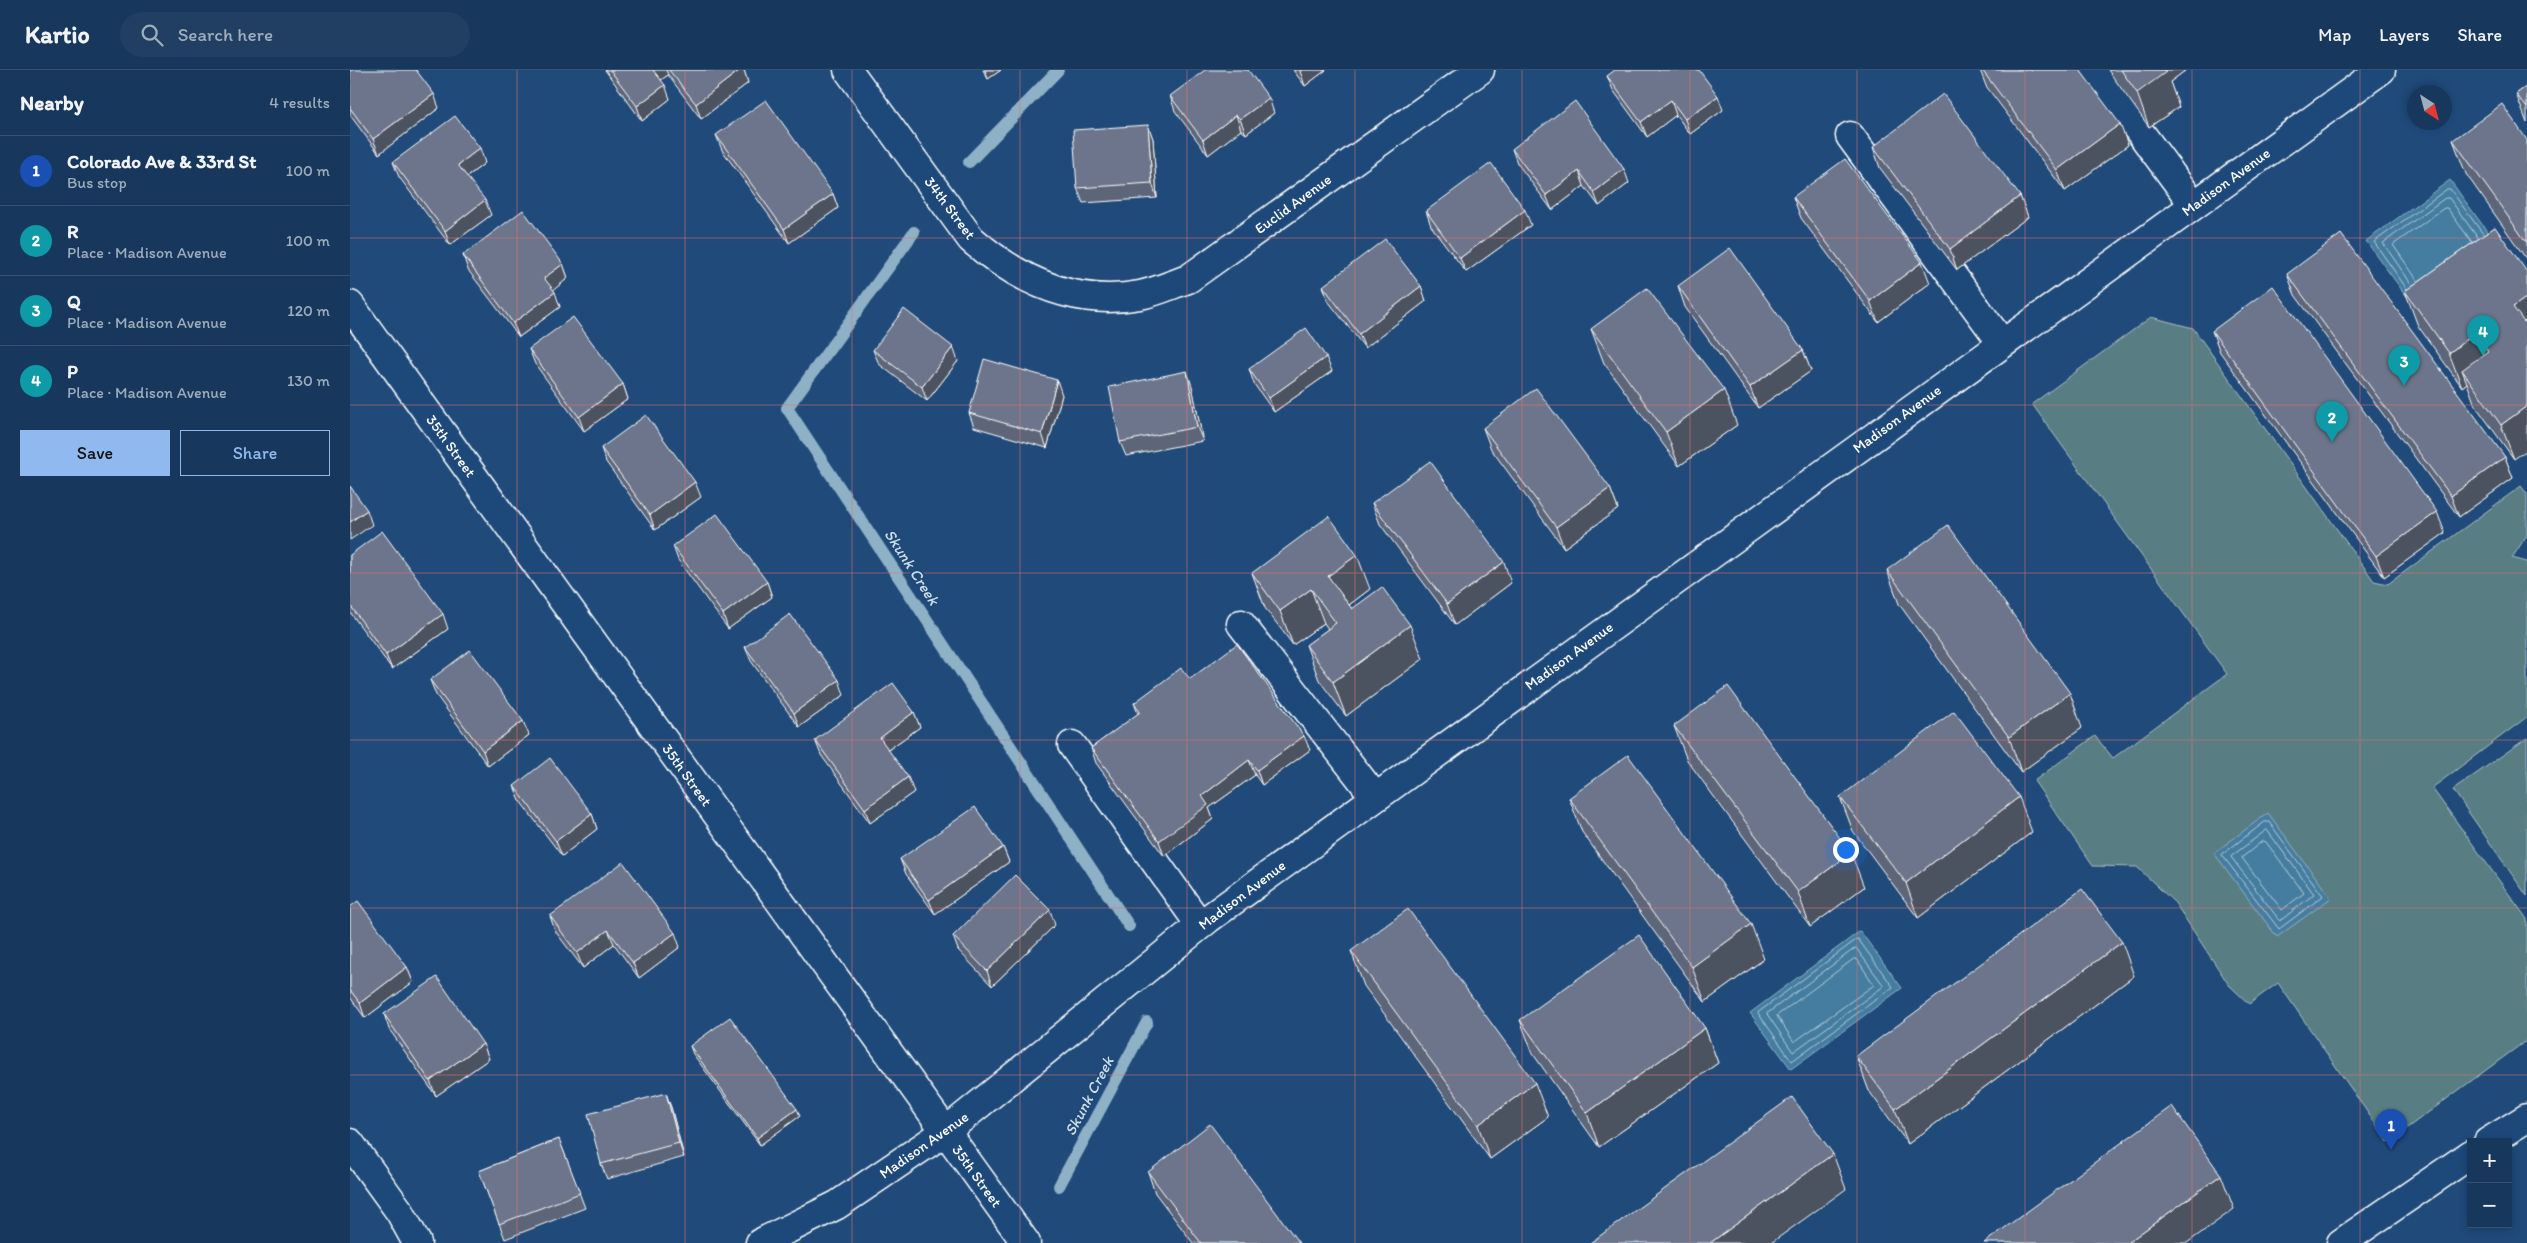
<!DOCTYPE html>
<meta charset="utf-8">
<style>
:root{--surface:#17385c;--page:#203f62;--text:#f1f3f6;--muted:#9eacbb;--line:#365272;--accent:#90b9f0}
body{margin:0;font-family:Itim,sans-serif;background:var(--page);color:var(--text)}
.controls{position:absolute;right:15px;bottom:15px;display:grid;overflow:hidden;border-radius:0px;box-shadow:0 2px 8px #0003}
.controls button{width:45px;height:45px;display:grid;place-items:center;padding:0;border:0;border-bottom:1px solid var(--line);background:var(--surface);color:var(--text);font:25px sans-serif}
.compass{position:absolute;left:2057px;top:15px;width:45px;height:45px;border-radius:50%;background:var(--surface);box-shadow:0 2px 8px #0003;rotate:144deg}
.you{position:absolute;left:1495px;top:779px;width:18px;height:18px;margin:-12px;border:4px solid #fff;border-radius:50%;background:#1a73e8;box-shadow:0 0 0 8px #1a73e833}
.badge{display:grid;place-items:center;width:32px;height:32px;border-radius:50%;background:var(--accent);color:#fff;font-size:16px;font-weight:700}
.pin{position:absolute;translate:-50% -41px;filter:drop-shadow(0 1px 2px #0008)}
.pin::after{content:'';position:absolute;top:26px;width:18px;height:15px;background:inherit;clip-path:polygon(0 0,100% 0,50% 100%)}
.list{margin:0;padding:0;list-style:none}
h2{display:flex;justify-content:space-between;align-items:center;height:65px;margin:0;padding:0 20px;font-size:21px}
h2 small{font-size:16px;font-weight:400;color:var(--muted)}
.list li{display:grid;grid-template-columns:32px 1fr auto;gap:15px;align-items:center;box-sizing:border-box;height:70px;padding:0 20px;border-top:1px solid var(--line)}
.list b{display:block;font-size:19px;white-space:nowrap}
.list p{margin:0;font-size:16px;white-space:nowrap;color:var(--muted)}
.list em{font-size:16px;font-style:normal;color:var(--muted)}
.actions{display:flex;gap:10px;padding:15px 20px}
.actions a{flex:1;padding:11px 0;border:1px solid var(--accent);border-radius:0px;text-align:center;font-size:18px;color:var(--accent)}
.actions .main{background:var(--accent);color:#111}
.icon{flex:none;width:28px;height:28px;fill:none;stroke:currentColor;stroke-width:2;stroke-linecap:round;stroke-linejoin:round}
.map{position:relative;flex:none;width:2177px;height:1173px;overflow:hidden}
header{display:flex;align-items:center;gap:30px;box-sizing:border-box;height:70px;padding:0 25px;background:var(--surface);border-bottom:1px solid var(--line)}
header strong{font-size:24px}
nav{display:flex;gap:28px;margin-inline-start:auto;font-size:18px}
.search{width:350px;height:45px;background:var(--page);display:flex;align-items:center;gap:12px;box-sizing:border-box;padding:0 18px;border-radius:28px;color:var(--muted);font-size:19px}
main{display:flex}
aside{flex:1;background:var(--surface)}
.map>svg:first-child{display:block}
</style>
<header>
<strong>Kartio</strong>
<div class="search"><svg class="icon" aria-label="search" viewBox="0 0 24 24"><circle cx="10" cy="10" r="6"/><path d="M15 15l6 6"/></svg>Search here</div>
<nav><a>Map</a><a>Layers</a><a>Share</a></nav>
</header>
<main>
<aside>
<h2>Nearby<small>4 results</small></h2>
<ul class="list">
<li><span class="badge" style="background:#1a4fb4">1</span><div><b>Colorado Ave &amp; 33rd St</b><p>Bus stop</p></div><em>100 m</em></li>
<li><span class="badge" style="background:#0f9aa8">2</span><div><b>R</b><p>Place · Madison Avenue</p></div><em>100 m</em></li>
<li><span class="badge" style="background:#0f9aa8">3</span><div><b>Q</b><p>Place · Madison Avenue</p></div><em>120 m</em></li>
<li><span class="badge" style="background:#0f9aa8">4</span><div><b>P</b><p>Place · Madison Avenue</p></div><em>130 m</em></li>
</ul>
<div class="actions"><a class="main">Save</a><a>Share</a></div>
</aside>
<div class="map">
<svg width="2177" height="1173" viewBox="0 0 2177 1173">
<rect width="100%" height="100%" fill="#1f4a7a"/>
<filter id="ink" filterUnits="userSpaceOnUse"><feTurbulence type="fractalNoise" baseFrequency=".02" numOctaves="2"/><feDisplacementMap in="SourceGraphic" scale="10" xChannelSelector="R" yChannelSelector="G"/><feConvolveMatrix kernelMatrix="1 2 1 2 8 2 1 2 1" color-interpolation-filters="sRGB"/></filter>
<g filter="url(#ink)">
<!-- green -->
<g fill="#597e83" stroke="#acbec1">
<polygon points="1801,247 1843,258 2024,511 2038,514 2171,416 2177,424 2177,465 2162,488 2177,492 2177,647 2082,718 2177,849 2177,970 2038,1072 1928,913 1899,934 1879,915 1825,833 1787,797 1743,796 1684,711 1745,666 1763,688 1877,604 1682,334"/>
<polygon points="2177,668 2177,826 2103,720"/>
</g>
<!-- water -->
<g fill="#457da0" stroke="#8fb1c6">
<polygon points="2100,110 2152,182 2068,242 2016,171"/>
<polygon points="1918,743 1981,828 1927,867 1864,783"/>
<polygon points="1510,861 1552,918 1441,999 1400,943"/>
</g>
<g fill="none" stroke-linecap="round" stroke-linejoin="round">
<!-- shore -->
<g stroke="#b5cbd9" stroke-width="1">
<polyline points="2068,211 2043,175 2094,138 2097,138 2122,172"/>
<polyline points="2062,215 2033,173 2095,128 2099,128 2128,168"/>
<polyline points="2057,219 2024,172 2097,119 2100,119 2133,164"/>
<polygon points="1915,752 1919,752 1973,826 1929,859 1872,785"/>
<polygon points="1917,760 1964,824 1930,851 1881,787"/>
<polygon points="1913,771 1916,772 1954,823 1932,840 1892,788"/>
<polygon points="1508,869 1543,917 1442,991 1408,943"/>
<polygon points="1506,878 1534,916 1443,982 1417,944"/>
<polygon points="1504,889 1507,889 1524,915 1444,972 1427,946"/>
</g>
<!-- stream -->
<g stroke="#8fb1c6" stroke-width="12">
<polyline points="619,92 708,0"/>
<polyline points="564,162 437,338 779,856"/>
<polyline points="709,1116 797,952"/>
</g>
<defs>
<g id="minor">
<path d="M498,0L621,169C669,211 725,237 790,225C806,222 823,214 838,209L1130,0"/>
<polyline points="1744,0 1844,135"/>
<polyline points="1500,66 1652,273"/>
<polyline points="0,235 676,1173"/>
<polyline points="891,554 1025,727"/>
<polyline points="722,675 850,855"/>
<polyline points="0,1073 50,1142 67,1173"/>
<polyline points="410,1173 487,1135 595,1062 858,849 2031,0"/>
</g>
<g id="major">
<polyline points="2138,1072 2177,1048"/>
<polyline points="1991,1173 2121,1084"/>
</g>
</defs>
<!-- minor casing -->
<use href="#minor" stroke="#fff" stroke-width="31"/>
<!-- major casing -->
<use href="#major" stroke="#fff" stroke-width="31"/>
<!-- minor -->
<use href="#minor" stroke="#1f4a7a" stroke-width="28"/>
<!-- major -->
<use href="#major" stroke="#1f4a7a" stroke-width="28"/>
</g>
<!-- wall -->
<g fill="#5d6578" stroke="#fff">
<polygon points="0,0 89,38 29,84 0,45"/>
<polygon points="255,0 394,0 398,13 351,49 318,5 311,10 320,29 292,51"/>
<polygon points="633,0 651,0 638,9"/>
<polygon points="943,0 976,0 955,16"/>
<polygon points="1630,0 1730,0 1778,75 1715,121 1636,16"/>
<polygon points="1758,0 1836,0 1820,12 1829,37 1799,57"/>
<polygon points="1257,6 1373,40 1340,64 1326,45 1297,67 1263,20"/>
<polygon points="2177,16 2177,53 2166,24"/>
<polygon points="820,26 924,43 896,64 891,60 858,85 825,41"/>
<polygon points="798,55 803,69 807,128 733,133 727,118"/>
<polygon points="366,65 483,124 488,138 439,173 372,80"/>
<polygon points="2103,70 2177,70 2177,190 2116,104"/>
<polygon points="1523,77 1670,126 1678,147 1607,200 1530,98"/>
<polygon points="1162,79 1279,113 1249,136 1234,116 1202,140 1167,93"/>
<polygon points="43,92 135,93 117,107 141,145 100,175 49,107"/>
<polygon points="1443,127 1580,213 1528,252 1451,148"/>
<polygon points="1076,141 1181,155 1116,202 1081,156"/>
<polygon points="2145,157 2164,389 2125,335 2117,313 2112,317 2068,256 2055,221"/>
<polygon points="113,185 213,194 218,208 203,220 210,237 169,267 118,200"/>
<polygon points="1937,204 2155,387 2163,408 2109,447 1945,225"/>
<polygon points="973,216 1071,216 1076,231 1015,278 978,231"/>
<polygon points="1328,216 1453,280 1461,301 1408,338 1335,237"/>
<polygon points="1241,259 1387,355 1329,396 1254,293"/>
<polygon points="1862,261 2095,463 2034,507 1870,282"/>
<polygon points="179,279 273,314 278,329 234,361 185,294"/>
<polygon points="523,280 608,291 577,331 529,294"/>
<polygon points="899,299 982,301 924,342 904,314"/>
<polygon points="842,316 853,371 776,386 770,372"/>
<polygon points="712,325 697,378 624,357 619,343"/>
<polygon points="1133,358 1260,418 1268,439 1214,478 1141,379"/>
<polygon points="251,378 351,427 305,460 256,392"/>
<polygon points="1022,433 1161,513 1105,555 1030,454"/>
<polygon points="323,476 417,512 422,527 378,559 328,490"/>
<polygon points="0,485 98,559 42,599 0,542"/>
<polygon points="1537,500 1732,658 1671,702 1549,534"/>
<polygon points="902,503 1020,519 999,535 1002,539 1073,589 996,646 969,610 956,575 978,559 974,553 943,575 915,538"/>
<polygon points="395,577 494,625 449,657 401,591"/>
<polygon points="840,609 960,680 912,715 905,705 859,738 863,749 814,786 746,693 741,678 788,644 784,633"/>
<polygon points="80,610 179,665 138,696 86,625"/>
<polygon points="564,642 570,657 538,680 564,722 520,753 471,685 465,670"/>
<polygon points="1324,656 1514,817 1460,857 1337,690"/>
<polygon points="164,716 242,744 247,759 212,786 170,731"/>
<polygon points="1490,727 1682,762 1568,848 1503,761"/>
<polygon points="1219,728 1414,889 1355,932 1232,762"/>
<polygon points="653,777 659,792 585,844 556,804 550,789"/>
<polygon points="0,837 57,897 63,912 15,948 0,927"/>
<polygon points="200,846 330,877 289,908 264,874 233,898 205,861"/>
<polygon points="705,855 642,916 608,880 603,866"/>
<polygon points="1001,881 1198,1047 1140,1089 1014,916"/>
<polygon points="1784,906 1558,1074 1519,1021 1506,986"/>
<polygon points="34,944 133,974 139,989 86,1026 39,959"/>
<polygon points="1170,950 1355,958 1368,993 1249,1077 1183,984"/>
<polygon points="340,976 450,1046 410,1075 343,984"/>
<polygon points="321,1037 334,1087 257,1109 251,1094"/>
<polygon points="209,1069 235,1138 155,1169 129,1101"/>
<polygon points="798,1102 949,1173 843,1173 805,1123"/>
</g>
<!-- shaded-wall -->
<g fill="#4c5261" stroke="#fff">
<polygon points="303,0 316,0 318,5 307,13"/>
<polygon points="390,0 394,0 398,13 351,49 346,34"/>
<polygon points="635,0 651,0 638,9"/>
<polygon points="952,0 976,0 955,16 950,1"/>
<polygon points="1808,0 1836,0 1820,12 1829,37 1799,57 1787,23"/>
<polygon points="315,15 320,29 292,51 287,36"/>
<polygon points="84,24 89,38 29,84 23,69"/>
<polygon points="1368,26 1373,40 1340,64 1335,49"/>
<polygon points="919,28 924,43 896,64 890,49"/>
<polygon points="1321,30 1326,45 1297,67 1291,52"/>
<polygon points="886,45 891,60 858,85 853,70"/>
<polygon points="1770,54 1778,75 1715,121 1707,100"/>
<polygon points="798,55 803,69 807,128 802,113"/>
<polygon points="130,78 135,93 114,109 108,95"/>
<polygon points="1274,99 1279,113 1249,136 1244,122"/>
<polygon points="1229,101 1234,116 1202,140 1196,125"/>
<polygon points="483,124 488,138 439,173 434,159"/>
<polygon points="1670,126 1678,147 1607,200 1600,179"/>
<polygon points="135,130 141,145 100,175 95,161"/>
<polygon points="1175,140 1181,155 1116,202 1110,188"/>
<polygon points="1572,192 1580,213 1528,252 1520,231"/>
<polygon points="213,194 218,208 200,223 194,208"/>
<polygon points="1071,216 1076,231 1015,278 1009,264"/>
<polygon points="205,222 210,237 169,267 163,253"/>
<polygon points="2177,227 2177,270 2163,237"/>
<polygon points="2125,263 2138,298 2112,300 2117,313 2112,317 2099,283"/>
<polygon points="603,277 608,291 577,331 572,317"/>
<polygon points="1453,280 1461,301 1408,338 1400,317"/>
<polygon points="976,287 982,301 924,342 919,328"/>
<polygon points="837,301 842,316 853,371 847,357"/>
<polygon points="707,310 712,325 697,378 692,364"/>
<polygon points="273,314 278,329 234,361 229,347"/>
<polygon points="1374,320 1387,355 1329,396 1316,362"/>
<polygon points="2177,336 2177,380 2164,389 2151,355"/>
<polygon points="2155,387 2163,408 2109,447 2101,426"/>
<polygon points="345,412 351,427 305,460 300,445"/>
<polygon points="1260,418 1268,439 1214,478 1206,457"/>
<polygon points="17,440 22,455 0,470 0,452"/>
<polygon points="2087,442 2095,463 2034,507 2026,486"/>
<polygon points="1007,485 1020,519 991,541 978,506"/>
<polygon points="1154,492 1161,513 1105,555 1097,534"/>
<polygon points="417,512 422,527 378,559 373,544"/>
<polygon points="961,519 974,553 943,575 930,541"/>
<polygon points="93,544 98,559 42,599 36,585"/>
<polygon points="1060,555 1073,589 996,646 983,612"/>
<polygon points="489,610 494,625 449,657 444,643"/>
<polygon points="1720,623 1732,658 1671,702 1659,667"/>
<polygon points="564,642 570,657 535,682 530,668"/>
<polygon points="173,651 179,665 138,696 133,681"/>
<polygon points="954,666 960,680 912,715 907,700"/>
<polygon points="899,690 905,705 859,738 863,749 814,786 809,771 852,726"/>
<polygon points="558,707 564,722 520,753 515,739"/>
<polygon points="1669,727 1682,762 1568,848 1556,813"/>
<polygon points="242,744 247,759 212,786 206,771"/>
<polygon points="653,777 659,792 585,844 579,830"/>
<polygon points="1501,783 1514,817 1460,857 1448,822"/>
<polygon points="700,840 705,855 642,916 637,901"/>
<polygon points="1401,854 1414,889 1355,932 1342,897"/>
<polygon points="258,860 264,874 233,898 227,883"/>
<polygon points="325,863 330,877 289,908 283,893"/>
<polygon points="1772,872 1784,906 1558,1074 1545,1039"/>
<polygon points="57,897 63,912 15,948 10,933"/>
<polygon points="1355,958 1368,993 1249,1077 1237,1043"/>
<polygon points="133,974 139,989 86,1026 80,1011"/>
<polygon points="1185,1013 1198,1047 1140,1089 1128,1055"/>
<polygon points="316,1023 321,1037 334,1087 329,1073"/>
<polygon points="447,1039 450,1046 410,1075 407,1068"/>
<polygon points="1483,1084 1496,1119 1421,1173 1360,1173"/>
<polygon points="1871,1105 1884,1139 1837,1173 1777,1173"/>
</g>
<!-- building -->
<g fill="#6c758b" stroke="#fff">
<polygon points="0,0 66,0 84,24 23,69 0,38"/>
<polygon points="260,0 303,0 315,15 287,36"/>
<polygon points="319,0 390,0 346,34"/>
<polygon points="855,0 898,0 919,28 890,49 886,45 853,70 820,26"/>
<polygon points="1265,0 1349,0 1368,26 1335,49 1321,30 1291,52 1257,6"/>
<polygon points="1632,0 1730,0 1770,54 1707,100"/>
<polygon points="1771,0 1814,0 1816,2 1787,23"/>
<polygon points="2177,16 2177,38 2166,24"/>
<polygon points="1593,24 1670,126 1600,179 1523,77"/>
<polygon points="416,30 483,124 434,159 366,65"/>
<polygon points="1225,31 1274,99 1244,122 1229,101 1196,125 1162,79"/>
<polygon points="2152,34 2177,70 2177,173 2103,70"/>
<polygon points="105,46 130,78 108,95 135,130 95,161 43,92"/>
<polygon points="798,55 802,113 727,118 723,60"/>
<polygon points="1495,89 1572,192 1520,231 1443,127"/>
<polygon points="1141,93 1175,140 1110,188 1076,141"/>
<polygon points="173,140 213,194 194,208 205,222 163,253 113,185"/>
<polygon points="2145,157 2177,202 2177,227 2163,237 2174,252 2177,250 2177,336 2151,355 2112,300 2138,281 2125,263 2099,283 2055,221"/>
<polygon points="1991,164 2155,387 2101,426 1937,204"/>
<polygon points="1035,169 1071,216 1009,264 973,216"/>
<polygon points="1380,178 1453,280 1400,317 1328,216"/>
<polygon points="1923,216 2087,442 2026,486 1862,261"/>
<polygon points="1297,218 1374,320 1316,362 1241,259"/>
<polygon points="554,239 603,277 572,317 523,280"/>
<polygon points="223,247 273,314 229,347 179,279"/>
<polygon points="956,258 976,287 919,328 899,299"/>
<polygon points="634,289 707,310 692,364 619,343"/>
<polygon points="837,301 847,357 770,372 759,317"/>
<polygon points="1186,318 1260,418 1206,457 1133,358"/>
<polygon points="296,345 345,412 300,445 251,378"/>
<polygon points="1080,391 1154,492 1097,534 1022,433"/>
<polygon points="0,416 17,440 0,452"/>
<polygon points="367,444 417,512 373,544 323,476"/>
<polygon points="979,446 1007,485 978,506 1002,539 1032,517 1060,555 983,612 956,575 986,553 961,519 930,541 902,503"/>
<polygon points="1598,455 1720,623 1659,667 1537,500"/>
<polygon points="32,461 93,544 36,585 0,535 0,485"/>
<polygon points="440,544 489,610 444,643 395,577"/>
<polygon points="887,574 954,666 907,700 899,690 852,726 858,735 809,771 741,678 790,642 784,633 831,598 840,609"/>
<polygon points="120,580 173,651 133,681 80,610"/>
<polygon points="543,613 564,642 530,668 558,707 515,739 465,670"/>
<polygon points="1378,616 1501,783 1448,822 1324,656"/>
<polygon points="1604,641 1669,727 1556,813 1490,727"/>
<polygon points="1278,685 1401,854 1342,897 1219,728"/>
<polygon points="200,688 242,744 206,771 164,716"/>
<polygon points="625,737 653,777 579,830 550,789"/>
<polygon points="273,792 325,863 283,893 258,860 227,883 200,846"/>
<polygon points="665,805 700,840 637,901 603,866"/>
<polygon points="1732,819 1772,872 1545,1039 1506,986"/>
<polygon points="8,831 57,897 10,933 0,920 0,837"/>
<polygon points="1058,839 1185,1013 1128,1055 1001,881"/>
<polygon points="1289,865 1355,958 1237,1043 1170,950"/>
<polygon points="87,907 133,974 80,1011 34,944"/>
<polygon points="380,947 447,1039 407,1068 340,976"/>
<polygon points="316,1023 329,1073 251,1094 238,1044"/>
<polygon points="1442,1027 1483,1084 1360,1173 1240,1173"/>
<polygon points="1822,1036 1871,1105 1777,1173 1634,1173"/>
<polygon points="860,1054 949,1173 851,1173 798,1102"/>
<polygon points="209,1069 230,1123 149,1154 129,1101"/>
</g>
</g>
<!-- grid -->
<path fill="none" stroke="#e47373" stroke-width="1" stroke-opacity="0.55" d="M167,0V1173M335,0V1173M502,0V1173M670,0V1173M837,0V1173M1005,0V1173M1172,0V1173M1340,0V1173M1507,0V1173M1675,0V1173M1842,0V1173M2010,0V1173M0,168H2177M0,335H2177M0,503H2177M0,670H2177M0,838H2177M0,1005H2177"/>
<g text-anchor="middle" dominant-baseline="central" stroke-width="4" stroke-linejoin="round" paint-order="stroke">
<!-- street labels -->
<g font-size="15" fill="#fff" stroke="#1f4a7a">
<text transform="translate(1876 112) rotate(-36)">Madison Avenue</text>
<text transform="translate(943 134) rotate(-36)">Euclid Avenue</text>
<text transform="translate(600 138) rotate(53)">34th Street</text>
<text transform="translate(1547 349) rotate(-36)">Madison Avenue</text>
<text transform="translate(101 376) rotate(54)">35th Street</text>
<text transform="translate(1219 586) rotate(-36)">Madison Avenue</text>
<text transform="translate(337 705) rotate(54)">35th Street</text>
<text transform="translate(892 825) rotate(-37)">Madison Avenue</text>
<text transform="translate(574 1075) rotate(-35)">Madison Avenue</text>
<text transform="translate(627 1106) rotate(54)">35th Street</text>
</g>
<!-- water labels -->
<g font-size="16" font-style="italic" fill="#d0dee7" stroke="#1f4a7a">
<text transform="translate(562 497) rotate(57)">Skunk Creek</text>
<text transform="translate(739 1026) rotate(-62)">Skunk Creek</text>
</g>
</g>
</svg>
<div class="controls">
<button>+</button>
<button>−</button>
</div>
<svg class="compass" viewBox="-18 -18 36 36"><path d="M0-13l5 13h-10z" fill="#e53935"/><path d="M0 13l5-13h-10z" fill="#9eacbb"/></svg>
<div class="you"></div>
<div class="pin badge" style="left:2041px;top:1080px;background:#1a4fb4">1</div>
<div class="pin badge" style="left:1982px;top:372px;background:#0f9aa8">2</div>
<div class="pin badge" style="left:2054px;top:316px;background:#0f9aa8">3</div>
<div class="pin badge" style="left:2133px;top:286px;background:#0f9aa8">4</div>
</div>
</main>
